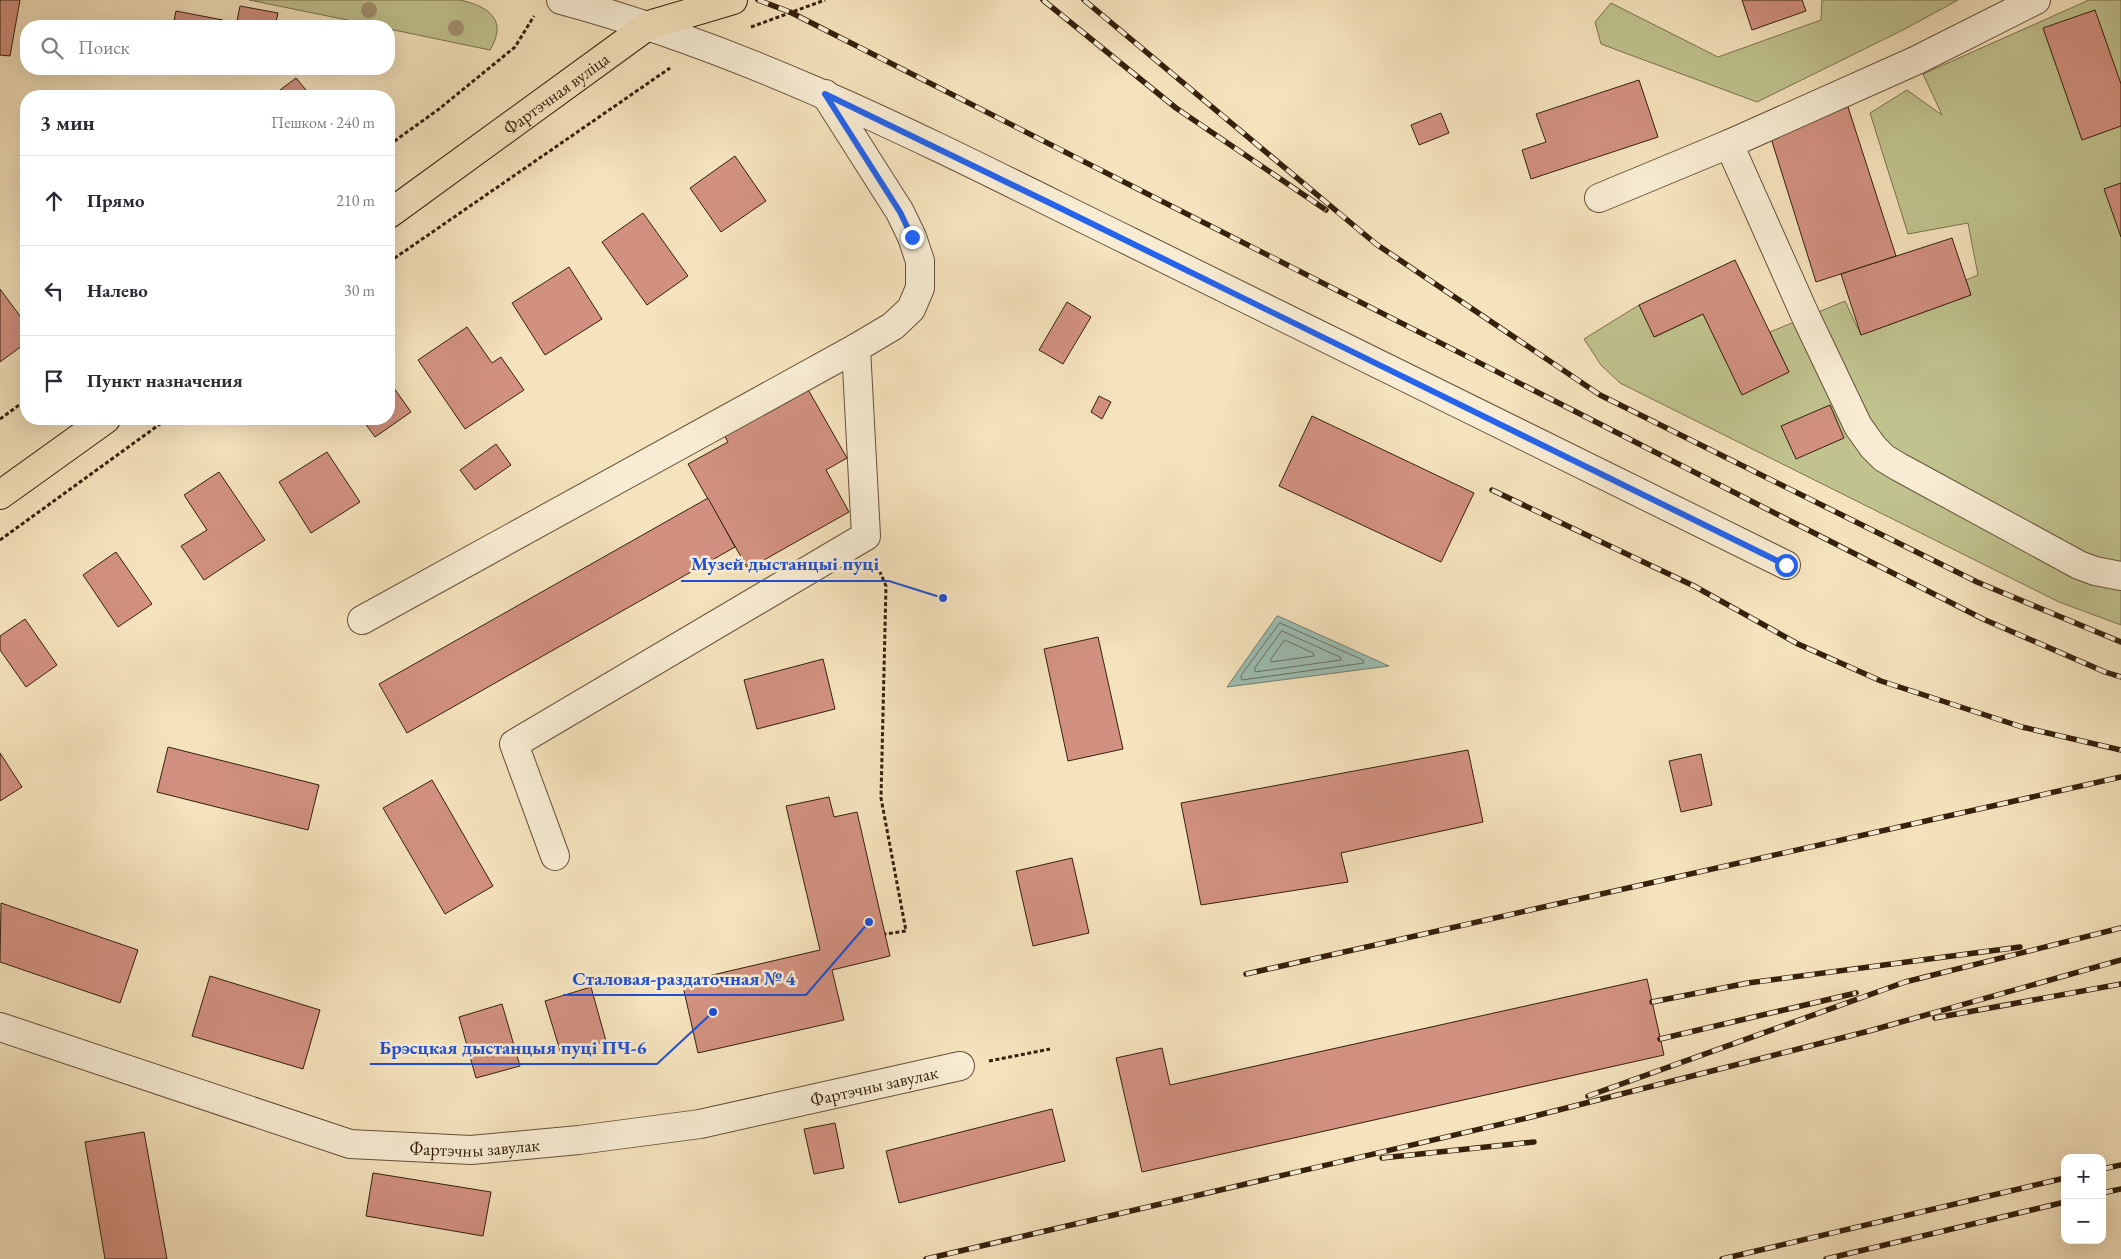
<!DOCTYPE html>
<html lang="ru">
<meta charset="utf-8">
<style>
:root{--surface:#fff;--page:#f7f7f7;--text:#2b2b33;--muted:#7c7c81;--line:#e1e1e2}
body{margin:0;font-family:"EB Garamond",serif;background:var(--page);color:var(--text)}
.controls{position:absolute;right:15px;bottom:15px;display:grid;overflow:hidden;border-radius:10px;box-shadow:0 5px 20px #0002}
.controls button{width:45px;height:45px;display:grid;place-items:center;padding:0;border:0;border-bottom:1px solid var(--line);background:var(--surface);color:var(--text);font:25px sans-serif}
.stop{position:absolute;width:15px;height:15px;margin:-11px;border:4px solid #2563eb;border-radius:50%;background:#fff}
.stop.end{background:#2563eb;border-color:#fff;box-shadow:0 1px 5px #0008}
.list{margin:0;padding:0;list-style:none}
h2{display:flex;justify-content:space-between;align-items:center;height:65px;margin:0;padding:0 20px;font-size:21px}
h2 small{font-size:16px;font-weight:400;color:var(--muted)}
.list li{display:grid;grid-template-columns:32px 1fr auto;gap:15px;align-items:center;box-sizing:border-box;height:90px;padding:0 20px;border-top:1px solid var(--line)}
.list b{display:block;font-size:19px;white-space:nowrap}
.list em{font-size:16px;font-style:normal;color:var(--muted)}
.icon{flex:none;width:28px;height:28px;fill:none;stroke:currentColor;stroke-width:2;stroke-linecap:round;stroke-linejoin:round}
.map{position:relative;flex:none;width:2121px;height:1259px;overflow:hidden}
.search{position:absolute;background:var(--surface);box-shadow:0 5px 20px #0002;left:20px;top:20px;width:375px;height:55px;display:flex;align-items:center;gap:12px;box-sizing:border-box;padding:0 18px;border-radius:20px;color:var(--muted);font-size:19px}
.panel{position:absolute;background:var(--surface);box-shadow:0 5px 20px #0002;left:20px;top:90px;width:375px;height:335px;border-radius:20px}
.map>svg:first-child{display:block}
</style>
<div class="map">
<svg width="2121" height="1259" viewBox="0 0 2121 1259">
<rect width="100%" height="100%" fill="#f5e3bd"/>
<filter id="stains"><feTurbulence type="fractalNoise" baseFrequency=".004" numOctaves="4"/><feColorMatrix values="0 0 0 0 .2 0 0 0 0 .09 0 0 0 0 .02 0 0 0 .5 -.17"/></filter>
<radialGradient id="worn" r=".72"><stop offset=".6" stop-color="#630" stop-opacity="0"/><stop offset="1" stop-color="#630" stop-opacity=".3"/></radialGradient>
<!-- green -->
<g fill="#c0c38e" stroke="#7a724c">
<path d="M249,0H460C487,6 509,19 490,50L389,29V26H377Z"/>
<polygon points="1822,0 1958,0 1903,30 1757,102 1601,44 1595,22 1611,3 1718,57 1821,20"/>
<polygon points="2089,0 2121,0 2121,625 2059,602 1620,383 1601,365 1584,339 1639,305 1655,337 1703,314 1742,394 1789,372 1770,332 1845,301 1861,335 1971,295 1966,280 1978,275 1968,223 1908,234 1870,113 1907,90 1942,115 1923,74"/>
</g>
<!-- water -->
<polygon fill="#9cbeb3" stroke="#737f70" points="1277,616 1278,616 1389,666 1227,687"/>
<g fill="none" stroke-linecap="round" stroke-linejoin="round">
<!-- shore -->
<g stroke="#686f5f" stroke-width="1">
<polygon points="1280,623 1363,660 1364,663 1242,680 1241,676"/>
<polygon points="1282,631 1340,657 1341,660 1255,672 1255,668"/>
<polygon points="1285,640 1313,653 1314,656 1271,662 1271,659"/>
</g>
</g>
<!-- building -->
<g fill="#d29180" stroke="#35200b">
<polygon points="0,0 20,0 10,56 0,55"/>
<polygon points="1742,0 1802,0 1806,11 1752,30"/>
<polygon points="240,6 278,13 275,26 236,26"/>
<polygon points="2095,10 2121,84 2121,126 2082,140 2043,28"/>
<polygon points="176,11 223,20 222,26 173,26"/>
<polygon points="296,78 311,96 272,96"/>
<polygon points="1639,80 1658,137 1531,179 1522,150 1546,142 1536,114"/>
<polygon points="1848,107 1896,256 1816,282 1770,135"/>
<polygon points="1441,113 1449,133 1419,145 1411,125"/>
<polygon points="735,156 766,201 721,232 690,188"/>
<polygon points="2121,183 2121,237 2104,189"/>
<polygon points="643,213 688,276 647,305 602,242"/>
<polygon points="1952,238 1971,295 1861,335 1841,274"/>
<polygon points="1735,260 1789,372 1742,395 1703,314 1654,337 1639,305"/>
<polygon points="569,267 602,319 545,355 512,303"/>
<polygon points="0,289 26,324 26,343 0,362"/>
<polygon points="1067,302 1091,317 1063,364 1039,350"/>
<polygon points="467,327 492,363 501,357 524,390 465,429 418,360"/>
<polygon points="389,381 411,412 375,437 362,419 389,419"/>
<polygon points="806,386 847,458 826,470 849,512 748,569 688,464 728,442 723,433"/>
<polygon points="1099,396 1111,402 1102,419 1091,412"/>
<polygon points="1830,405 1844,438 1796,459 1781,426"/>
<polygon points="1312,416 1474,493 1441,562 1279,486"/>
<polygon points="496,444 511,465 475,490 460,470"/>
<polygon points="327,452 360,502 311,533 279,482"/>
<polygon points="219,472 265,540 204,580 181,546 207,530 184,495"/>
<polygon points="708,498 735,547 407,733 379,684"/>
<polygon points="116,552 152,604 118,627 83,575"/>
<polygon points="25,619 57,665 26,687 0,650 0,636"/>
<polygon points="1098,637 1123,749 1068,761 1044,649"/>
<polygon points="823,659 835,709 757,729 744,680"/>
<polygon points="168,747 319,785 308,830 157,792"/>
<polygon points="1468,750 1483,822 1341,853 1348,882 1201,905 1181,803"/>
<polygon points="0,753 22,787 0,801"/>
<polygon points="1701,754 1712,805 1681,812 1669,761"/>
<polygon points="432,780 493,886 445,914 383,808"/>
<polygon points="829,797 834,817 857,812 890,956 832,970 844,1020 698,1053 682,982 820,950 786,806"/>
<polygon points="1072,858 1089,933 1033,946 1016,871"/>
<polygon points="1,903 138,950 120,1003 0,962"/>
<polygon points="210,976 320,1010 303,1069 192,1036"/>
<polygon points="1647,979 1664,1055 1142,1172 1116,1058 1162,1048 1170,1085"/>
<polygon points="591,987 606,1041 561,1054 545,1001"/>
<polygon points="502,1004 520,1066 476,1078 459,1017"/>
<polygon points="1052,1109 1065,1161 899,1203 886,1151"/>
<polygon points="835,1123 844,1168 814,1174 804,1129"/>
<polygon points="144,1132 167,1259 105,1259 85,1142"/>
<polygon points="373,1173 491,1192 483,1236 366,1216"/>
</g>
<g fill="none" stroke-linecap="round" stroke-linejoin="round">
<defs>
<g id="minor">
<path d="M561,0C760,53 945,151 1129,241C1348,349 1567,457 1786,565"/>
<polyline points="1729,144 1806,317 1858,426 1873,447 1884,458 1899,467 2079,565 2095,571 2121,576"/>
<polyline points="1599,198 1729,144 1917,60 2036,0"/>
<polyline points="362,620 856,348 893,326 911,309 920,288 920,261 912,237 900,212 825,94"/>
<polyline points="555,856 514,744 866,536 856,348"/>
<path id="s1" d="M0,1027L350,1144L471,1150L579,1140L700,1124L960,1066"/>
</g>
<g id="major">
<path id="s2" d="M389,214L649,25L733,0"/>
<polyline points="0,495 106,419"/>
</g>
</defs>
<!-- minor casing -->
<use href="#minor" stroke="#655138" stroke-width="30"/>
<!-- major casing -->
<use href="#major" stroke="#35200b" stroke-width="30"/>
<!-- path -->
<g stroke="#35200b" stroke-width="3" stroke-dasharray="4 2.5" stroke-linecap="butt">
<polyline points="751,27 825,0"/>
<polyline points="389,145 439,109 515,47 534,16"/>
<polyline points="389,262 670,68"/>
<polyline points="0,419 26,400"/>
<polyline points="0,540 167,419"/>
<polyline points="877,565 886,586 881,798 906,931 885,934"/>
<polyline points="989,1061 1050,1049"/>
</g>
<!-- minor -->
<use href="#minor" stroke="#f8edd4" stroke-width="28"/>
<!-- major -->
<use href="#major" stroke="#f5e3bd" stroke-width="28"/>
<defs>
<g id="rail">
<polyline points="758,0 790,12 1983,619 2105,672 2121,677"/>
<polyline points="1043,0 1176,108 1326,210"/>
<polyline points="1084,0 1376,244 1600,395 1977,582 2121,642"/>
<polyline points="1492,490 1694,586 1798,644 1881,681 2022,727 2121,750"/>
<polyline points="1246,974 2121,777"/>
<polyline points="1652,1002 1748,983 2020,947"/>
<polyline points="1935,1018 2121,984"/>
<polyline points="1660,1039 1856,993"/>
<polyline points="1588,1096 1905,982 2121,928"/>
<polyline points="1382,1158 1534,1142"/>
<polyline points="2102,1169 2121,1165"/>
<polyline points="2102,1193 2121,1189"/>
<polyline points="926,1259 1527,1118 1869,1031 2121,960"/>
<polyline points="1722,1259 2065,1178"/>
<polyline points="1826,1259 2065,1202"/>
</g>
</defs>
<!-- rail casing -->
<use href="#rail" stroke="#35200b" stroke-width="5.5"/>
<!-- rail -->
<use href="#rail" stroke="#f8edd4" stroke-width="4" stroke-dasharray="11" stroke-linecap="butt"/>
</g>
<!-- trees -->
<g fill="#a29371">
<circle cx="369" cy="10" r="8"/>
<circle cx="456" cy="28" r="8"/>
</g>
<g fill="none" stroke-linecap="round" stroke-linejoin="round">
<!-- route -->
<polyline stroke="#2563eb" stroke-width="6" points="912,237 900,212 825,94 1056,206 1786,565"/>
</g>
<g text-anchor="middle" dominant-baseline="central" stroke-width="5" stroke-linejoin="round" paint-order="stroke">
<!-- street labels -->
<g font-size="18" fill="#35200b" stroke="#f8edd4">
<text stroke="none"><textPath href="#s2" startOffset="206">Фартэчная вуліца</textPath></text>
<text stroke="none"><textPath href="#s1" startOffset="899">Фартэчны завулак</textPath></text>
<text stroke="none"><textPath href="#s1" startOffset="494">Фартэчны завулак</textPath></text>
</g>
</g>
<!-- callouts -->
<path fill="none" stroke="#1d4ed8" stroke-width="2" d="M943 598L889 581H681M869 922L806 995H563M713 1012L657 1064H370"/>
<g fill="#1d4ed8" stroke="#f8edd4" stroke-width="2">
<circle cx="943" cy="598" r="5"/>
<circle cx="869" cy="922" r="5"/>
<circle cx="713" cy="1012" r="5"/>
</g>
<g font-size="19" text-anchor="middle" font-weight="bold" fill="#1d4ed8" stroke="#f8edd4" stroke-width="5" stroke-linejoin="round" paint-order="stroke">
<text x="785" y="570">Музей дыстанцыі пуці</text>
<text x="684" y="985">Сталовая-раздаточная № 4</text>
<text x="513" y="1054">Брэсцкая дыстанцыя пуці ПЧ-6</text>
</g>
<rect width="100%" height="100%" filter="url(#stains)"/>
<rect width="100%" height="100%" fill="url(#worn)"/>
</svg>
<div class="controls">
<button>+</button>
<button>−</button>
</div>
<div class="stop" style="left:1786px;top:565px"></div>
<div class="stop end" style="left:912px;top:237px"></div>
<div class="search"><svg class="icon" aria-label="search" viewBox="0 0 24 24"><circle cx="10" cy="10" r="6"/><path d="M15 15l6 6"/></svg>Поиск</div>
<section class="panel">
<h2>3 мин<small>Пешком · 240 m</small></h2>
<ul class="list">
<li><svg class="icon" aria-label="ahead" viewBox="0 0 24 24"><path d="M12 20V5M6 11l6-6 6 6"/></svg><div><b>Прямо</b></div><em>210 m</em></li>
<li><svg class="icon" aria-label="left" viewBox="0 0 24 24"><path d="M17 20v-9H6M10 6l-5 5 5 5"/></svg><div><b>Налево</b></div><em>30 m</em></li>
<li><svg class="icon" aria-label="arrive" viewBox="0 0 24 24"><path d="M6 21V4h12l-3 4 3 4H6"/></svg><div><b>Пункт назначения</b></div></li>
</ul>
</section>
</div>
